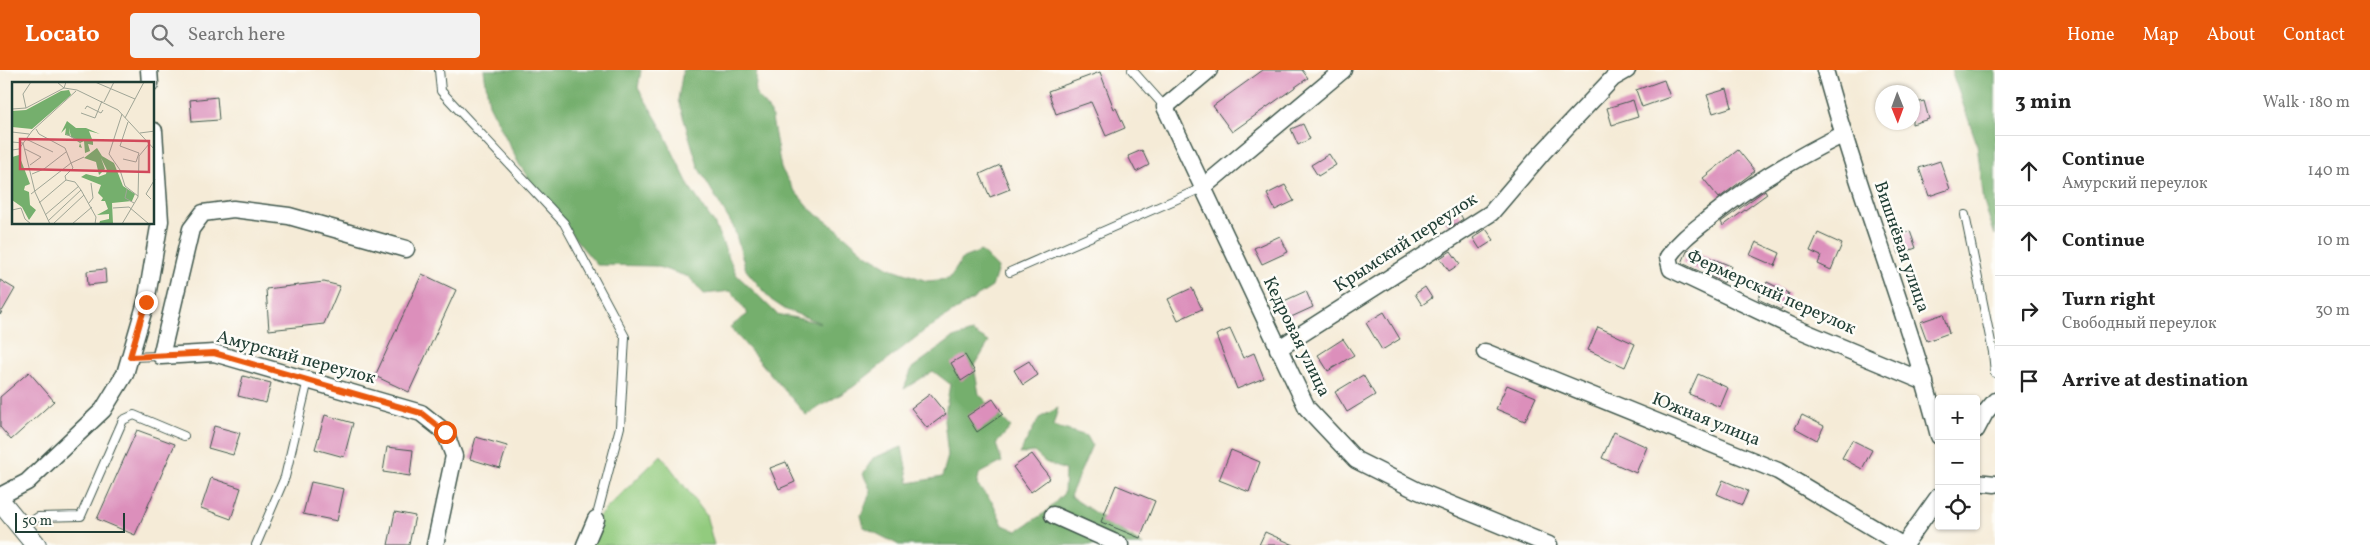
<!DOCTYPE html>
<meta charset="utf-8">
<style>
:root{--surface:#fff;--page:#f2f2f2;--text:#222;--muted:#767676;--line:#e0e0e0;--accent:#ea580c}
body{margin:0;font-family:Vollkorn,serif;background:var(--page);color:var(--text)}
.controls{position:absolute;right:15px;bottom:15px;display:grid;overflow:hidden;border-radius:5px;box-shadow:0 1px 4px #0004}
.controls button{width:45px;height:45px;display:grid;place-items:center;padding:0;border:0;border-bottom:1px solid var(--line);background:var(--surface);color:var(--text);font:25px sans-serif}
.compass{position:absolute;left:1875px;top:15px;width:45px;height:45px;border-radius:50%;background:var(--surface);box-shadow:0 1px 4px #0004;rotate:179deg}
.scale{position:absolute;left:15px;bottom:12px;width:110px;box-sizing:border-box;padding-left:5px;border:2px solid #1f3d34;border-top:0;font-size:14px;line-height:18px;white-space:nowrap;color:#1f3d34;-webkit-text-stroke:4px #fdfcf7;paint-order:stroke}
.stop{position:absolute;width:15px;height:15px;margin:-11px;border:4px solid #ea580c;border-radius:50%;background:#fff}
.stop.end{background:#ea580c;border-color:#fff;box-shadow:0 1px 5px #0008}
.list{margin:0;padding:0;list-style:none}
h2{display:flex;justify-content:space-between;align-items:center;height:65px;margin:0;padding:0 20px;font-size:21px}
h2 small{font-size:16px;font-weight:400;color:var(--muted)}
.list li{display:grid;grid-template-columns:32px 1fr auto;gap:15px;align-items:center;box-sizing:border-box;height:70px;padding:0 20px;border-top:1px solid var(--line)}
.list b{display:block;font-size:19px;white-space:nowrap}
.list p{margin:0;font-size:16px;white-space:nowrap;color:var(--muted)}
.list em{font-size:16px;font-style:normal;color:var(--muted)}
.icon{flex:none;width:28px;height:28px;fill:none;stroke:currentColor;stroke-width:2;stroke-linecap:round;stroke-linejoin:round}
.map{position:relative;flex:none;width:1995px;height:475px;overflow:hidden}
header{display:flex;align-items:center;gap:30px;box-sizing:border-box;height:70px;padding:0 25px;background:var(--accent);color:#fff}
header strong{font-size:24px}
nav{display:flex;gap:28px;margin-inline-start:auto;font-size:18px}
.search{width:350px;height:45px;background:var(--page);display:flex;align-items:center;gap:12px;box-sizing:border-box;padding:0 18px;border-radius:5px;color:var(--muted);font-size:19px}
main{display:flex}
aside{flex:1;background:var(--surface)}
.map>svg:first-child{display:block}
</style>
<header>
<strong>Locato</strong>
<div class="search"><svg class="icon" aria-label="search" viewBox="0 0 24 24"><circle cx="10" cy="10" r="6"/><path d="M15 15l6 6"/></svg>Search here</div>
<nav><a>Home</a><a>Map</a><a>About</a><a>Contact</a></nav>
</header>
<main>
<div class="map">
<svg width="1995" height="475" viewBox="0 0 1995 475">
<rect width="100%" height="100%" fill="#fdfcf7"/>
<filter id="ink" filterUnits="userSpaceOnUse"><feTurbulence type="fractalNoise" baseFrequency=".02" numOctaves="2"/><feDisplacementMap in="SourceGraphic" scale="10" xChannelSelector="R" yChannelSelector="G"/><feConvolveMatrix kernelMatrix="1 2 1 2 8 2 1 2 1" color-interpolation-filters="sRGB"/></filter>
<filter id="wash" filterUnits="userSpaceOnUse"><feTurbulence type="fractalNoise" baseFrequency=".0096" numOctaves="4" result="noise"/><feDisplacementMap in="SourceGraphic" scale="20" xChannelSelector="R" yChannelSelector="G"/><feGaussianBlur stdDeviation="1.12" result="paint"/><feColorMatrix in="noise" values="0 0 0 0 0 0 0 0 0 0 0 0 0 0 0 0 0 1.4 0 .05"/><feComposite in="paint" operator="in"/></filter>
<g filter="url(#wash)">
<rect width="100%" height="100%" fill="#f5ebd7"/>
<!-- green -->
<polygon fill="#92cb7e" stroke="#588459" points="661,385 706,445 714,475 585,475 596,449"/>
<!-- forest -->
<g fill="#75af6d" stroke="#4a7650">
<polygon points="484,0 641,0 638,18 659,53 689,116 714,153 736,204 777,244 821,253 786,240 771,230 746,200 734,158 699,99 678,30 683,0 757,0 755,23 771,43 781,98 793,119 811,140 837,159 866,184 890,198 927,211 949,209 963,188 981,181 998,198 992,217 924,261 853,317 806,345 730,257 748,244 731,221 704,224 689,207 655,196 597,195 541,128 519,94 489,34"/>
<polygon points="1951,0 1995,0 1995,165 1984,133 1977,74"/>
<polygon points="972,262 989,272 974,297 979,324 1011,357 996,374 1002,392 979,404 977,415 993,433 1003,455 1017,461 1046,442 1064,423 1065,400 1045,392 1034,382 1019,384 1039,348 1058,338 1053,356 1087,366 1092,375 1070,426 1143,475 899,475 864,457 861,445 871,421 863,404 873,388 902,377 909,413 942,407 948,386 944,350 950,314 933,301 904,319 912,298 953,268"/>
</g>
<g id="blocks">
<!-- building -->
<g fill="#dc8fbb">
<polygon points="1263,0 1302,0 1308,8 1232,62 1213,36"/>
<polygon points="1100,2 1114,39 1116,38 1125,58 1106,66 1091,32 1056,44 1048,21"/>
<polygon points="1664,10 1670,27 1642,37 1636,20"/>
<polygon points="1727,19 1732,37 1713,43 1707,25"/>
<polygon points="217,27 219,50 192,52 190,30"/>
<polygon points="1633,30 1638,47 1612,55 1607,38"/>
<polygon points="1924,31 1929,49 1912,54 1912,34"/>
<polygon points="1303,54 1310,69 1298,75 1291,59"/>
<polygon points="1142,80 1149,95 1136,102 1128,86"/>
<polygon points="1738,80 1755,101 1719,128 1703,108"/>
<polygon points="1329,84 1336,95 1318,106 1311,95"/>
<polygon points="1940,91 1950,119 1929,126 1919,98"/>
<polygon points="1000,95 1010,119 990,127 980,104"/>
<polygon points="1285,115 1294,131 1275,140 1267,124"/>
<polygon points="1765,120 1767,124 1723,156 1721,152"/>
<polygon points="1458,141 1463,149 1449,158 1444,150"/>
<polygon points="1486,159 1494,170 1480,179 1473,168"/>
<polygon points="1910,161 1916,178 1899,184 1894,167"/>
<polygon points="1818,163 1842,174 1831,200 1818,194 1821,186 1810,181"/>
<polygon points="1280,166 1288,182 1262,194 1254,178"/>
<polygon points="1756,172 1780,183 1775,196 1750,185"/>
<polygon points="1688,179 1731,196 1724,213 1682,193"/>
<polygon points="1451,181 1460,194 1449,201 1440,188"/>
<polygon points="105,199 106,213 88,215 87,201"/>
<polygon points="422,204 456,220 409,322 375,306"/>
<polygon points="0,210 15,219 0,245"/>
<polygon points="324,212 340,216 324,254 269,260 266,219"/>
<polygon points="1767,212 1789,223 1781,240 1758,229"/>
<polygon points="1425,217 1432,228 1422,235 1415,224"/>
<polygon points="1192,218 1202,239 1178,250 1168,229"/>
<polygon points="1306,221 1313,237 1289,248 1282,232"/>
<polygon points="1384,242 1400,269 1382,280 1366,253"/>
<polygon points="1943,244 1949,263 1927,271 1920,252"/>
<polygon points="1598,257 1635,274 1625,297 1588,280"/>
<polygon points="1230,259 1243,288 1254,283 1264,308 1237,319 1216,265"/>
<polygon points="1343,269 1354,285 1328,301 1318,285"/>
<polygon points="965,285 975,302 961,311 951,293"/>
<polygon points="1029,291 1038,305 1023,315 1014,300"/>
<polygon points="29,302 54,331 11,370 0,357 0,327"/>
<polygon points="1698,304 1728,318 1720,337 1689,324"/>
<polygon points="1363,305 1375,325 1347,342 1335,322"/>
<polygon points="243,306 271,313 266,333 238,326"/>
<polygon points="1507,315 1536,327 1525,351 1496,339"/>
<polygon points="930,324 946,344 927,358 911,338"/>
<polygon points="993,329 1003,344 977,362 967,346"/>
<polygon points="325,345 353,353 344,387 315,379"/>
<polygon points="1802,345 1824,356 1817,370 1795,358"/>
<polygon points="214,356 240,363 233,385 208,378"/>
<polygon points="137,360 175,374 135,465 97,449"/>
<polygon points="1614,362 1647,377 1636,403 1602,388"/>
<polygon points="476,367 507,376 500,398 470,389"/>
<polygon points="1852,370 1872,380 1862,399 1842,388"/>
<polygon points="387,377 413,380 410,406 383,402"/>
<polygon points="1231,380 1260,392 1249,422 1219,410"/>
<polygon points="1032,384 1050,408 1031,422 1013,397"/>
<polygon points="786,392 795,412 779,419 770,398"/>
<polygon points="211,408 241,418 231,449 201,438"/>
<polygon points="1723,410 1748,421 1742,435 1717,424"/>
<polygon points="311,412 344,419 337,451 303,444"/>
<polygon points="1116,415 1155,431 1140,468 1101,452"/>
<polygon points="395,442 415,446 409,475 388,475"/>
<polygon points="1265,462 1294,475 1259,475"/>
</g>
</g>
</g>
<g filter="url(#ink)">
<use href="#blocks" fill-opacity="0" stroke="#3f574c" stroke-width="1"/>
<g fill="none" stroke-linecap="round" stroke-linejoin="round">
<defs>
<g id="service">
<polyline points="439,0 441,21 564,153 625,267 620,357 596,449"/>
<polyline points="1132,0 1165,37"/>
<polyline points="1965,145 1993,282 1995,303"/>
<polyline points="1010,202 1202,118"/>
<polyline points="130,287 161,286"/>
<polyline points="22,458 38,447 81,446 123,350 134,345 184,366"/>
<polyline points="256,475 285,407 308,310"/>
</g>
<g id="minor">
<polyline points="149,0 150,14"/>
<polyline points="1209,0 1165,37 1307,338 1356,390 1416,420 1549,475"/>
<path d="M1825,0C1858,124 1908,242 1939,366"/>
<path d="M1842,65C1795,88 1753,113 1712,146C1696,159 1680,170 1668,187L1671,199L1793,257L1925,312"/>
<polyline points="1202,118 1343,0"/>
<polyline points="406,179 289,146 233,139 203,143 191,159 161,286 214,283 421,343 445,362 454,386 435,475"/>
<polyline points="1278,279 1491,143 1543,82 1613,8 1627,0"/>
<polyline points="1485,282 1778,401 1902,475"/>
<polyline points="1976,360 1985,343 1995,331"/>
<polyline points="1976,412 1995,414"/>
<polyline points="0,426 27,412 103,340 125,304 146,232 160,151 154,61"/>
<polyline points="1053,445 1120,475"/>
<polyline points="585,475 596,449"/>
<polyline points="1904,475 1939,426"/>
</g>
<polyline id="tertiary" points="0,431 36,475"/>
</defs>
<!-- service casing -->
<use href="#service" stroke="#3f574c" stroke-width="10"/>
<!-- minor casing -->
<use href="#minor" stroke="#3f574c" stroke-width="19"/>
<!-- tertiary casing -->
<use href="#tertiary" stroke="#3f574c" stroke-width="22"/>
<!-- service -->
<use href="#service" stroke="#fff" stroke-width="8"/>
<!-- minor -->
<use href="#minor" stroke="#fff" stroke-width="16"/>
<!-- tertiary -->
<use href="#tertiary" stroke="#fff" stroke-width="20"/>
</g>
</g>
<g fill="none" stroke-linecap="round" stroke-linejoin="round" filter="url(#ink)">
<!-- route -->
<polyline stroke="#ea580c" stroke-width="6" points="146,232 130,287 214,283 421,343 445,362"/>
</g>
<g text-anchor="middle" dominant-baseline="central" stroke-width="5" stroke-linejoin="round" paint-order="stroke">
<!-- street labels -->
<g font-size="18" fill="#1f3d34" stroke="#fdfcf7">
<text transform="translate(1406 173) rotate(-33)">Крымский переулок</text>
<text transform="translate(1901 177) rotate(71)">Вишнёвая улица</text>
<text transform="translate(1771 223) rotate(24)">Фермерский переулок</text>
<text transform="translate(1296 267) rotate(64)">Кедровая улица</text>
<text transform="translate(296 288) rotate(15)">Амурский переулок</text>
<text transform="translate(1706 350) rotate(22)">Южная улица</text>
</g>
</g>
<!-- overview -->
<g transform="translate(12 12)">
<rect width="142" height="142" fill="#f5ebd7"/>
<path d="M57,8L59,13L20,47L0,45V29L14,28L49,9ZM55,39L64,46H74L88,52L77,49L81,60V63L76,62L78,69L73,71L72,59L68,61L70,66L67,65L68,61L59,55L57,46L58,54L53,53L54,46L49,51ZM85,66L90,74L102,81L111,104L123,112L120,119L100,121L101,142H87L88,139L97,137V132L85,133L96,127L93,119H89L91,116L86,111L89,103L69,95L74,92L86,95L94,92L95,88L89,76L93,87L87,93L84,80L72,76ZM7,73L18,102L13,104L12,108L17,110L18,123L24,128L17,138L10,125L0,118V75Z" fill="#75af6d"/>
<path fill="none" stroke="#9fa596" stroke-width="1" d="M45,0L52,6L54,0M83,0L123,17M92,20L102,0M14,26L11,12L19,0M0,27L14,26L52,6L65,8L106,28L143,68M73,27L75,24L89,31L91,28M69,31L83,36L90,19M110,32L97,72L108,88L113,104L126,114M113,36L132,0M24,47L27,52L53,66L61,86L53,94L54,98M0,50L17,52M128,51L143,49M54,52L69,60M14,57L41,70M0,60L11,61L23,110L38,142M13,67L29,75L18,83M0,68L7,67L20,49L64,9M111,77L124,80L127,71L108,64L116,40M20,92L32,87L54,70M54,98L63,100L69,108L84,135L83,142M115,107L113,116L122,121M19,112L59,81L72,75M139,117L134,112L143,97M27,121L54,98M77,121L81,116L79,101M101,126L117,125L137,142M0,128L9,126L13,137L19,142M33,133L67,104M36,139L69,108M41,142L72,113M60,142L80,125M110,142L126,115L127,74L137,62"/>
<path fill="#d1495b" fill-opacity="0.15" stroke="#d1495b" stroke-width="2.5" d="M8,57L137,59V90L8,87Z"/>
<rect width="142" height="142" fill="none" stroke="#1f3d34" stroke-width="2.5"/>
</g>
</svg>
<div class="controls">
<button>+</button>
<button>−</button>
<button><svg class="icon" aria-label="locate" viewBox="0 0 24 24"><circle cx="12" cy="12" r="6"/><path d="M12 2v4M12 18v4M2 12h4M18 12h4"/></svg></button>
</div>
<svg class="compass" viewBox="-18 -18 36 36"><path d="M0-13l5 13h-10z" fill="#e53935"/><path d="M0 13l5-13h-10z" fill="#767676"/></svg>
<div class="scale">50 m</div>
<div class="stop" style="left:445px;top:362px"></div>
<div class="stop end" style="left:146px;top:232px"></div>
</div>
<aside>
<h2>3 min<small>Walk · 180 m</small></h2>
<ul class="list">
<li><svg class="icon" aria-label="ahead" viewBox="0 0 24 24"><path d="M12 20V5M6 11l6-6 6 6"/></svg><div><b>Continue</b><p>Амурский переулок</p></div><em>140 m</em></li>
<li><svg class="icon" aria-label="ahead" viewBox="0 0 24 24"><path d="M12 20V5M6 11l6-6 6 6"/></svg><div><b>Continue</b></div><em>10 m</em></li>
<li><svg class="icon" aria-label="right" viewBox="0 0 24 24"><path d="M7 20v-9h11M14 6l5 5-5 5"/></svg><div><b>Turn right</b><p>Свободный переулок</p></div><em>30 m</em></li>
<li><svg class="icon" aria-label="arrive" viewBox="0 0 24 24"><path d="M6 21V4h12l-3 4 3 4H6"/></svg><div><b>Arrive at destination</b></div></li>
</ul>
</aside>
</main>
